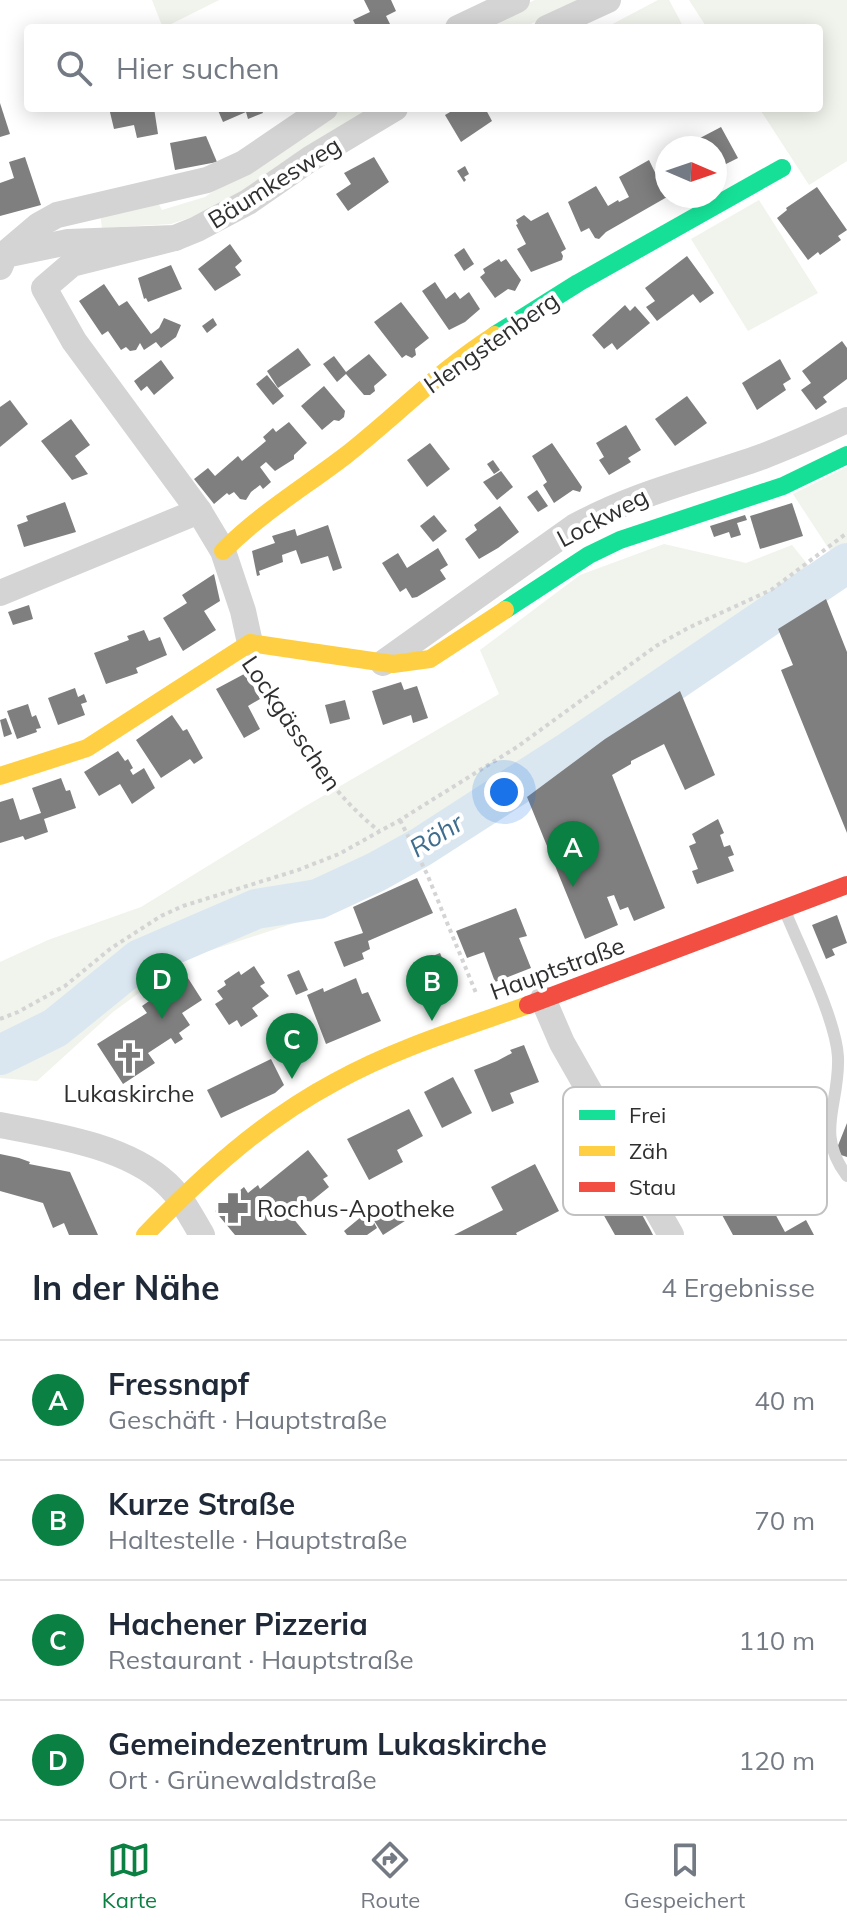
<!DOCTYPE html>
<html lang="de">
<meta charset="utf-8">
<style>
:root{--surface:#fff;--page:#f6f6f7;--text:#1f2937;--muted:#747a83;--line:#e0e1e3;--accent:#0b8043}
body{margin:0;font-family:Mulish,sans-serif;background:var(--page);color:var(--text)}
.compass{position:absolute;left:655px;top:136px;width:72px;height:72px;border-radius:50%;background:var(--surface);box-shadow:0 4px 20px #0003;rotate:92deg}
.you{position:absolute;left:504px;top:792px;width:28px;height:28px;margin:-20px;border:6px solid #fff;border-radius:50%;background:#1a73e8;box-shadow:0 0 0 12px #1a73e833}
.badge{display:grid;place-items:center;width:52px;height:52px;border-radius:50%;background:var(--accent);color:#fff;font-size:26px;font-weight:700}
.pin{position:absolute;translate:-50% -66px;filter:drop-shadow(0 2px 4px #0008)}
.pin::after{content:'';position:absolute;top:42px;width:28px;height:24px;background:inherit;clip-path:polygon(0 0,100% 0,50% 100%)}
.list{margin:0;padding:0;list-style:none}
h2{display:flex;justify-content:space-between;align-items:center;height:104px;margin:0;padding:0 32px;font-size:34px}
h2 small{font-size:26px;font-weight:400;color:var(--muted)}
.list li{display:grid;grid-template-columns:52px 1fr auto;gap:24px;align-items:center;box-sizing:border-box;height:120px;padding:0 32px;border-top:2px solid var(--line)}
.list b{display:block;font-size:30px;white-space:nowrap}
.list p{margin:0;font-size:26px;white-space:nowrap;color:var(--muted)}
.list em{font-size:26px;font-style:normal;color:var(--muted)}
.icon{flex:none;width:44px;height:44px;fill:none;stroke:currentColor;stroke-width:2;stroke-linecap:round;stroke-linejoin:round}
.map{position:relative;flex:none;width:847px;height:1235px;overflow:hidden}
.search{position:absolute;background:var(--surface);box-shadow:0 4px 20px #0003;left:24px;right:24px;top:24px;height:88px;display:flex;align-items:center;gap:20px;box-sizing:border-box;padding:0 28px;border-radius:8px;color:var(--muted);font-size:30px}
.sheet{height:584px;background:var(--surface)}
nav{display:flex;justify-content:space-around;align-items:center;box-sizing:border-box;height:112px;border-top:2px solid var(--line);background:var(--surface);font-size:22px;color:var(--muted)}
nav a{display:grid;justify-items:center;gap:4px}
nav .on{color:var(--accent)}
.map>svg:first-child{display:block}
</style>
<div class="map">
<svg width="847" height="1235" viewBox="0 0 847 1235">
<rect width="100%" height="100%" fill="#fff"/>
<!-- green -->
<g fill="#f0f4ec">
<polygon points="152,0 219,0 163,28"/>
<polygon points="535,0 578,0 523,28 472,28"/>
<polygon points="658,0 669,0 684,28 605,28"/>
<polygon points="689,0 847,0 847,161 809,185 759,108 819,108 819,28 707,28"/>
<polygon points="337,108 384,108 219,208 171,224 102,228 100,213 157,201 162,210 205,197"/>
<polygon points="759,200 818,293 748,331 691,239"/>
<polygon points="847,467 847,570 844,572 793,494"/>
<polygon points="664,544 746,563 792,545 813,571 682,667 602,720 495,803 322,914 187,958 113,1012 37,1081 0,1078 0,962 48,940 141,907 304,807 499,694 480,650 580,575"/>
</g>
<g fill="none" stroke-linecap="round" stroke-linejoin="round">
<!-- river -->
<polyline stroke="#dae7f1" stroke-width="40" points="0,1055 55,1028 140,959 256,909 318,899 376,872 421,847 570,751 847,563"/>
</g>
<!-- building -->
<g fill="#7f7f7f">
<polygon points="364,0 391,0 396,11 386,16 392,28 357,28 353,20 370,12"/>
<polygon points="0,103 10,134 0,137"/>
<polygon points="109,108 154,108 158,134 137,138 134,125 114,129"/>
<polygon points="217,108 261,108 263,113 248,119 246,112 223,122"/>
<polygon points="457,108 485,108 492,121 461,142 445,115"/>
<polygon points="721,127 738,158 716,169 715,148 681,148"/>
<polygon points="206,136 217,162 175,170 170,143"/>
<polygon points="25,157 41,205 0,216 0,183 14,178 9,162"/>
<polygon points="374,157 389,182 348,211 336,194 351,184 344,173"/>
<polygon points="649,160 667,197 606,232 599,239 595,238 589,228 581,232 568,202 596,186 608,206 618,200 619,202 629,197 619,177"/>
<polygon points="465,166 469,174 464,177 466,180 464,182 457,171"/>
<polygon points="817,187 847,230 838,236 841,240 820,255 818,252 808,260 777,218 787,210 786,208"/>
<polygon points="548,212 566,249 561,252 563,256 562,260 531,272 517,249 526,244 516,225 518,224 516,220 524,215 531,221"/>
<polygon points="230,244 242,261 235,267 241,275 215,291 198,269"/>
<polygon points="464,248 474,264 464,271 454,255"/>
<polygon points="687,256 714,293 700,303 693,294 657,321 646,307 655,301 645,288"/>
<polygon points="499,259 501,262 506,259 521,280 515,291 508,289 495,298 480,277 485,273 483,269"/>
<polygon points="171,265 182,289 148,302 146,298 144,299 138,278"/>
<polygon points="435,282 446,299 455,292 460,299 469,292 480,309 465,322 449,330 422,291"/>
<polygon points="104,284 119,306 127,301 151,334 159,328 164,318 181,325 176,337 161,348 156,342 144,350 140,343 136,350 130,351 126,347 121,350 108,331 102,335 79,301"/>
<polygon points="401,302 429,338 415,349 416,355 412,358 406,355 402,358 374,322"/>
<polygon points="625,305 630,311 635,306 650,323 617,350 612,343 604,349 592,335"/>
<polygon points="213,318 217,325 207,333 202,326"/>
<polygon points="842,341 847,348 847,379 823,397 827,402 816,410 801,390 811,383 802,371"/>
<polygon points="298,348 311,365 278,388 267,371"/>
<polygon points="369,354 387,375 374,386 375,391 370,395 364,395 346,374 337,382 323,364 334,356 346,372"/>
<polygon points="780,359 791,379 783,384 786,390 757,410 742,383"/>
<polygon points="161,360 174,378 154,395 147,386 141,391 134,381"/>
<polygon points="267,375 284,396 273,405 256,384"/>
<polygon points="324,386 345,411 344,417 339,421 334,420 322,430 301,406"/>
<polygon points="687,396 707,423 675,446 655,419"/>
<polygon points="10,400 28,424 0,447 0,407"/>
<polygon points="71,419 90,445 75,456 88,474 72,480 41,441"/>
<polygon points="289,422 307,443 294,455 294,459 275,471 266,462 260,467 271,482 263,489 260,485 251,492 246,500 240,499 234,492 229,495 227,493 214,504 194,479 208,468 215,476 238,456 242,461 266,441 263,437 273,428 276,432"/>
<polygon points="626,425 641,450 628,458 631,462 609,475 599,460 604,457 596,443"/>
<polygon points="430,443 450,469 427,487 407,460"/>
<polygon points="552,443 582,487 580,492 573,490 554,503 543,485 547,482 532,456"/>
<polygon points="493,460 500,470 494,474 487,464"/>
<polygon points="501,471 513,487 497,500 483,482"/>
<polygon points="537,490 548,506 538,512 527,497"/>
<polygon points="65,502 76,532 24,547 17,525 28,521 26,516"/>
<polygon points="792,503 803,536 760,549 750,516"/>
<polygon points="500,506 519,532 498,548 479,559 465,539 477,530 474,525"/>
<polygon points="434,515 447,531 433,542 420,526"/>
<polygon points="745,515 747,520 737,523 741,535 731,538 729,532 714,537 710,526"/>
<polygon points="328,525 342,568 333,571 328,556 301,564 296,550 282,555 283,562 259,571 260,575 257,576 252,551 275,543 272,536 295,529 297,536"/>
<polygon points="438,548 448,565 440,570 446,579 417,597 412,598 406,588 400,592 382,563 398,553 407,568"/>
<polygon points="214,574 220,601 204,611 216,630 183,651 163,618 187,603 182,595"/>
<polygon points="826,599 847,652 847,833 781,670 793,665 778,629"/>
<polygon points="29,605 33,619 13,625 8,612"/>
<polygon points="144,630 149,641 160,637 167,655 136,668 138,673 106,684 94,653 129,640 127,636"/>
<polygon points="246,673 260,699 248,706 260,729 244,738 216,689"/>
<polygon points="401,682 404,690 417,686 428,718 413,723 411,715 383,725 372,691"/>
<polygon points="75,688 78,697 84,694 87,702 81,704 85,715 58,725 48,698"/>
<polygon points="680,691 715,775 685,790 664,744 631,761 631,764 612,775 665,908 634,921 628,907 620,910 614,895 607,897 618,925 585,939 527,797 605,739"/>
<polygon points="345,700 350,719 330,724 325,705"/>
<polygon points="28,704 32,717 36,715 41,728 36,729 37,732 17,739 7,711"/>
<polygon points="172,715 183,731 187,729 203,758 194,764 190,759 161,778 136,740"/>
<polygon points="6,718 12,734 4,737 0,720"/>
<polygon points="118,751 125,761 128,759 133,768 130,770 133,775 144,768 155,788 132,804 120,784 99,796 84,772"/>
<polygon points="61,778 66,791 70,790 76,808 44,819 48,832 25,840 23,836 0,843 0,802 13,798 20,820 41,813 32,788"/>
<polygon points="718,819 724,833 720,835 724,847 730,845 734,855 728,857 734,871 697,884 692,871 698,869 689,846 696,843 692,834"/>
<polygon points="417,878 433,913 368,941 370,949 362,953 364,959 344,967 334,942 363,933 353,907"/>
<polygon points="516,908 527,936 519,938 531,968 495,982 484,952 467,958 456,931"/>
<polygon points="837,915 847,943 832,949 835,955 826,959 812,925"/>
<polygon points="440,953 455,989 431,999 416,963"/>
<polygon points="254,966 265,983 260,986 269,996 252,1008 258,1016 241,1027 237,1020 229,1025 215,1004 223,999 217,991 226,985 224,981 239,971 241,975"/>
<polygon points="299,970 308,990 296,995 287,975"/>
<polygon points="186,975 202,1000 182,1013 190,1025 179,1033 183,1039 175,1044 171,1038 148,1053 155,1063 123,1084 97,1044 147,1013 142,1006"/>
<polygon points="356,978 362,994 368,992 381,1021 326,1044 307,995 323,988 324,992"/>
<polygon points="524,1045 539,1082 510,1093 514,1103 492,1112 474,1070 497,1061 512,1053 510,1050"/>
<polygon points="271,1059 284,1085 275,1093 221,1118 207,1090"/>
<polygon points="453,1077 472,1113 442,1128 424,1092"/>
<polygon points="409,1109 423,1136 397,1150 403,1162 369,1180 347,1139"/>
<polygon points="786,1117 798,1139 764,1158 775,1178 760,1186 785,1232 806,1220 814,1235 733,1235 715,1202 757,1180 749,1166 703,1190 691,1167"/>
<polygon points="847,1123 847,1157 835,1153"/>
<polygon points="308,1150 328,1176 323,1179 329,1187 292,1217 307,1235 235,1235 215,1211 244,1187 248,1193 258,1185 260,1189"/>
<polygon points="0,1154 19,1158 30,1162 29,1164 70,1172 98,1235 69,1235 64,1223 53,1228 43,1203 0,1191"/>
<polygon points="535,1164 559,1211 516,1233 517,1235 454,1235 503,1210 491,1187"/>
<polygon points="631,1195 650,1229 653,1235 615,1235 602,1212"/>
<polygon points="362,1201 377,1228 367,1235 347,1235 344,1231 361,1217 355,1205"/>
<polygon points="397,1203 408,1219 383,1235 373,1219"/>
</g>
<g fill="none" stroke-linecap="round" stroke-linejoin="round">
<!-- path -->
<g stroke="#d4d4d4" stroke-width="4" stroke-dasharray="4 4" stroke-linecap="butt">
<path d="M257,672C293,730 325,788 379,831"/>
<polyline points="400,820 427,874 476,993"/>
<polyline points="0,1019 18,1012 65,986 110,949 161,916 183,906 298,870 339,854 400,820 517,747 656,646 688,628 771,590 847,533"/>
</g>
<!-- lane -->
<path stroke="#d4d4d4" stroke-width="12" d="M785,911C800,948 836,1019 838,1057C840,1105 814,1132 847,1176"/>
<!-- street -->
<g stroke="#d4d4d4" stroke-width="26">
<polyline points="458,28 517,0"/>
<polyline points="547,28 608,0"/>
<polyline points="175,238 72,264 44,288 74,341 199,511 223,551 243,611 250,643"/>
<polyline points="7,252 39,225 57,215 207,180 244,163 325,108"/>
<polyline points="0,267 5,255 68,242 175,238 197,229 248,202 310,159 395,108"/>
<polyline points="0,593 199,511"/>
<path d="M383,663L574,527C636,493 696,480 761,457C790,446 819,433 847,420"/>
<polyline points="543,999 562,1043 671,1235"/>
<path d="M0,1125C53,1135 127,1146 167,1184C182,1198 192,1218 202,1235"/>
</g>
<!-- fast -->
<g stroke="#16e098" stroke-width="18">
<polyline points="495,335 578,283 782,168"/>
<polyline points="505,610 589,555 620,540 783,486 847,455"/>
</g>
<!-- slow -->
<g stroke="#ffcf43" stroke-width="18">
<path d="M223,551C261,513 303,488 345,456C396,416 440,370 495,335"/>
<polyline points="0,776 87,748 250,643 393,664 430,659 505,610"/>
<path d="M145,1235C202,1176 262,1121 335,1082C396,1048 463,1028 528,1005"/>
</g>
<!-- jam -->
<polyline stroke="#f24e42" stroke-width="18" points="528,1005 847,885"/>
</g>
<!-- icons -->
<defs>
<symbol id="church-bare" viewBox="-9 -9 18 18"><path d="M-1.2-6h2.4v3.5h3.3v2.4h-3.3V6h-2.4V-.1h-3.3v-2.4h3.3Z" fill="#787878" stroke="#fff" stroke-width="2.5" paint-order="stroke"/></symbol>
<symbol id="pharmacy-bare" viewBox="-9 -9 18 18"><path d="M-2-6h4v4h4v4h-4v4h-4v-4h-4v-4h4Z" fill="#787878" stroke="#fff" stroke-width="2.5" paint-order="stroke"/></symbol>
</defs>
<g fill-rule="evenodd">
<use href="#church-bare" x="107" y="1036" width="44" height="44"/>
<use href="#pharmacy-bare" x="211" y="1186" width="44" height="44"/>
</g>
<g text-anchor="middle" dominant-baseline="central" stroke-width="8" stroke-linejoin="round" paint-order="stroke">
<!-- street labels -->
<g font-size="24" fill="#2f2f2f" stroke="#fff">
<text transform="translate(274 182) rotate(-32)">Bäumkesweg</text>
<text transform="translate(491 342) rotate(-35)">Hengstenberg</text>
<text transform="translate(602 517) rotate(-28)">Lockweg</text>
<text transform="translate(292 723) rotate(56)">Lockgässchen</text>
<text transform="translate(557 968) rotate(-20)">Hauptstraße</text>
</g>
<!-- poi labels -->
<g font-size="24" fill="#2f2f2f" stroke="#fff">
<text x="129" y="1093">Lukaskirche</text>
<text x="257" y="1208" text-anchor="start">Rochus-Apotheke</text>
</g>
<!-- water labels -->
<g font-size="26" font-style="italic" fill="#3f6d8e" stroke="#fff">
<text transform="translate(436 835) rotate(-32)">Röhr</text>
</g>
</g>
<!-- legend -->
<rect x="563" y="1087" width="264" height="128" rx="12" fill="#fff" stroke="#c1c1c1" stroke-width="2"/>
<rect x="579" y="1110" width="36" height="10" fill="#16e098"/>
<rect x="579" y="1146" width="36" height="10" fill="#ffcf43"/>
<rect x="579" y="1182" width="36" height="10" fill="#f24e42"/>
<g font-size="22" fill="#2f2f2f">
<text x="629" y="1123">Frei</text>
<text x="629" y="1159">Zäh</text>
<text x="629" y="1195">Stau</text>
</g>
</svg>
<svg class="compass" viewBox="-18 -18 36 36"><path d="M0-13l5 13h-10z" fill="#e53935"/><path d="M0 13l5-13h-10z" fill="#747a83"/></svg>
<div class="you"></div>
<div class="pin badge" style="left:573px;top:887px">A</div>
<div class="pin badge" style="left:432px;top:1021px">B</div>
<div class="pin badge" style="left:292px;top:1079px">C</div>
<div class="pin badge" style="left:162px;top:1019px">D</div>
<div class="search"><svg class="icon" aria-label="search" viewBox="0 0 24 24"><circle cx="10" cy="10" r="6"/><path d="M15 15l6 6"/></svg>Hier suchen</div>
</div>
<section class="sheet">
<h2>In der Nähe<small>4 Ergebnisse</small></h2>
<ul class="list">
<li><span class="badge">A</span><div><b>Fressnapf</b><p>Geschäft · Hauptstraße</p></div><em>40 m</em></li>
<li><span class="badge">B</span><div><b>Kurze Straße</b><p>Haltestelle · Hauptstraße</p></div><em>70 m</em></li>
<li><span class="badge">C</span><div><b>Hachener Pizzeria</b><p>Restaurant · Hauptstraße</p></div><em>110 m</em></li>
<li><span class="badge">D</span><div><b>Gemeindezentrum Lukaskirche</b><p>Ort · Grünewaldstraße</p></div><em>120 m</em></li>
</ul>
</section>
<nav>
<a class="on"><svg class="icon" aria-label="map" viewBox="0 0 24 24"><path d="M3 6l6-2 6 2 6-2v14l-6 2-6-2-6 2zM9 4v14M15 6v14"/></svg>Karte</a>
<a><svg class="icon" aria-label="directions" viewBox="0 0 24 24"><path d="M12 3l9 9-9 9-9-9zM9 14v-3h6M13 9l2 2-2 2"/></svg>Route</a>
<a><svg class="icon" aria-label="saved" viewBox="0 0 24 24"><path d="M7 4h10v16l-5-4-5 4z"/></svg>Gespeichert</a>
</nav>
